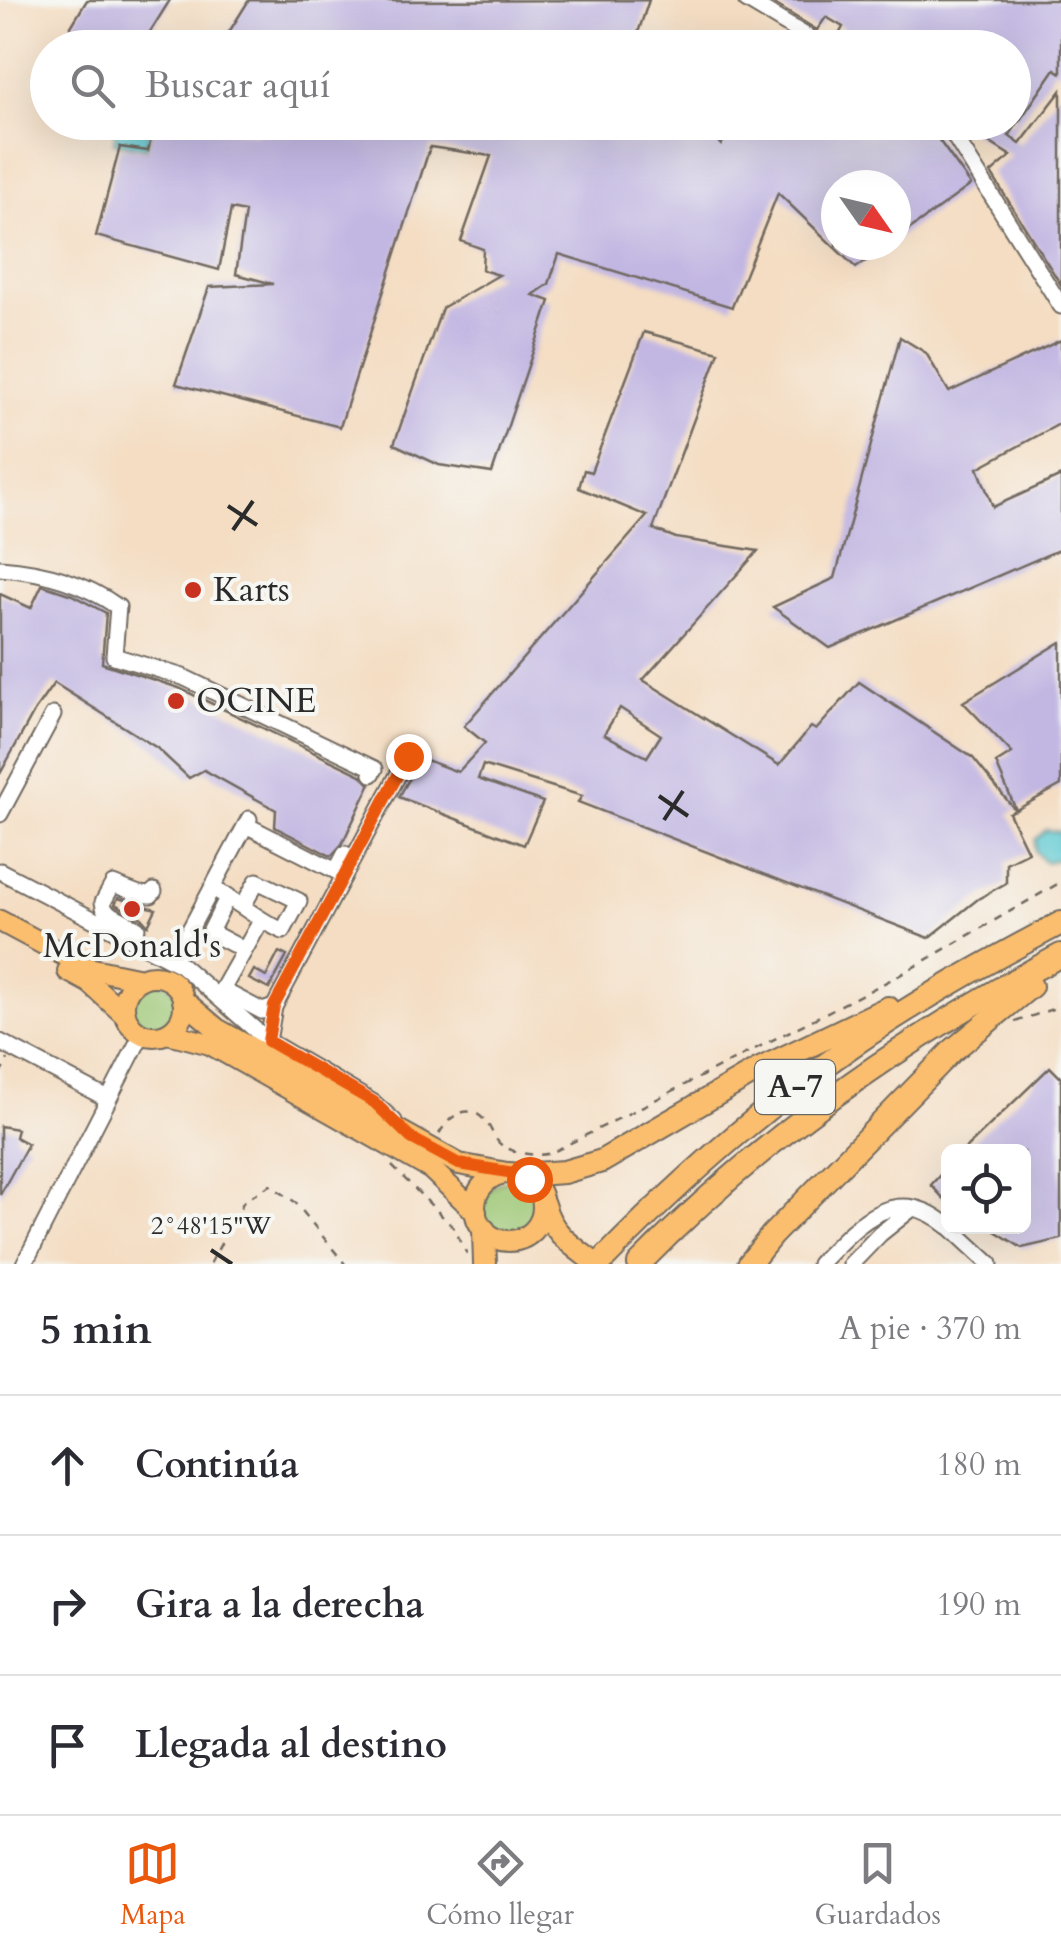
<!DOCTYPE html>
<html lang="es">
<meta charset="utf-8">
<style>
:root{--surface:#fff;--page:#f7f7f7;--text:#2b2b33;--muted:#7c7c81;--line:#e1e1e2;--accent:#ea580c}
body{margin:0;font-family:Cardo,serif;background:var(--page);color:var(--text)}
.controls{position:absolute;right:30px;bottom:30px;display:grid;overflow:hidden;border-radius:15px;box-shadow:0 10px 40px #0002}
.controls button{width:90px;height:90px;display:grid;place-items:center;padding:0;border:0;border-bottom:2px solid var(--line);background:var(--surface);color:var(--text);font:50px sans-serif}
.compass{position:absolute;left:821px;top:170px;width:90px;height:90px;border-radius:50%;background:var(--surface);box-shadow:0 10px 40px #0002;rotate:124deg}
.stop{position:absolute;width:30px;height:30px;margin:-22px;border:8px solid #ea580c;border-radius:50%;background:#fff}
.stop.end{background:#ea580c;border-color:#fff;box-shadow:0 2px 10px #0008}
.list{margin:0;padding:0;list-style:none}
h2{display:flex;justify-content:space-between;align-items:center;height:130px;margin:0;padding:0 40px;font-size:42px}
h2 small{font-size:32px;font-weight:400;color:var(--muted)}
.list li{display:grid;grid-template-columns:65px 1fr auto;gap:30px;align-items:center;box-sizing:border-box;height:140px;padding:0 40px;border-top:2px solid var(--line)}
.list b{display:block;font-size:38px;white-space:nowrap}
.list em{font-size:32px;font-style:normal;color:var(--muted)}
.icon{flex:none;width:55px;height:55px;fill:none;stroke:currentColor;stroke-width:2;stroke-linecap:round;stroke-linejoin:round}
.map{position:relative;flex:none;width:1061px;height:1264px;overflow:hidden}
.search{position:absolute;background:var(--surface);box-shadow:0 10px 40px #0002;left:30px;right:30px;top:30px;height:110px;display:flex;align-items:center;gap:25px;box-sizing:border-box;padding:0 35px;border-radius:55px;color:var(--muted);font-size:38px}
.sheet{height:550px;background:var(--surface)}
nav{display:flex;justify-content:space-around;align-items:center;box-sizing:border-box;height:140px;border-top:2px solid var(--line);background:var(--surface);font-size:28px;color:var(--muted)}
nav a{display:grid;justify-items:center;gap:5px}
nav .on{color:var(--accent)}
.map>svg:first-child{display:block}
</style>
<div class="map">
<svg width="1061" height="1264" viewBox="0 0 1061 1264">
<rect width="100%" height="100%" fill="#f6f6f2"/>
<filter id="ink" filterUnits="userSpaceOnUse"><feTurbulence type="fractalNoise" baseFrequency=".01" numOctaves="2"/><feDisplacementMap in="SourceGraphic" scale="20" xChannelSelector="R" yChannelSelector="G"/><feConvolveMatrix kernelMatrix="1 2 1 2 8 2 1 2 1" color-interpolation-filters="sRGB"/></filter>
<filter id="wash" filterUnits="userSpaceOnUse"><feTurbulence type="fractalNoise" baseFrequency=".0048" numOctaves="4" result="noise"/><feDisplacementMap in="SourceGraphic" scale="40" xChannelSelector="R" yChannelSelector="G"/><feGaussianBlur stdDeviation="2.25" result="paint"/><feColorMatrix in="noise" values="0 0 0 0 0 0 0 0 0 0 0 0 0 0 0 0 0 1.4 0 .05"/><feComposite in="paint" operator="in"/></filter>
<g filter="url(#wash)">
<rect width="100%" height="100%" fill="#f4ddc2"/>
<!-- green -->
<g fill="#9dc774" stroke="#647950" stroke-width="2.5">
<circle cx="154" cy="1006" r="25"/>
<circle cx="511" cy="1208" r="28"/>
</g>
<!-- water -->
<g fill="#5cc9d1" stroke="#447a7e" stroke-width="2.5">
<polygon points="117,123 152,123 146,148 114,142"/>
<polygon points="1046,830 1061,832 1061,859 1045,862 1035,851 1035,840"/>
</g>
<g id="blocks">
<!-- building -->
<g fill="#c2b7e2" fill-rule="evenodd">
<polygon points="87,0 170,0 140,48 58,48"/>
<polygon points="249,0 391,1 649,0 633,48 219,48"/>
<polygon points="768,0 1061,0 1061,73 1055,69 1009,136 1020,144 1061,91 1061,285 991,173 1011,156 957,122 1014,122 1014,48 845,48 835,42 843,27 826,17 817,30"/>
<polygon points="155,122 182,122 257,134 265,122 700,122 721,145 735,122 926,122 971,185 896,239 896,185 836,185 836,245 888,245 856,268 778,193 732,307 559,254 549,284 533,295 550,301 492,473 439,465 394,444 442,308 499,275 482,270 483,249 461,241 491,156 430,147 340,427 176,384 209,287 273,284 236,274 245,212 231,209 219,270 96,236 120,147 148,151"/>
<path d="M644,332L719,352L653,529L676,538L758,551L643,680L779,765L811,727L816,730L859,682L973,758L1015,810L1009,813L1028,852L1006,863V883L978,899L929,938L578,802L582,796L483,765L478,779L543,802L524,845L399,797L421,758L458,772L485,743L464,726L647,516L579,488L584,470L591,472ZM620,708L661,735L647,757L604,734Z"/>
<polygon points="900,337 926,353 949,392 1061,340 1061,423 978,468 993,507 1061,476 1061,549 830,648 773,607 835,578"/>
<polygon points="42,585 72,595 106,613 102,663 179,688 361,775 370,785 342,844 331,856 275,827 276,810 204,770 189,778 157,748 54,683 35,710 0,774 0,594 31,608"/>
<polygon points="1061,642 1061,785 1016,810 996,763 1012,753 963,702"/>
<polygon points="118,898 156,909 148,925 142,918 115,904"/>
<polygon points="279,952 287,956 269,989 249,979 254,970 266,977"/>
<polygon points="1050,1067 1061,1078 1061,1239 1022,1248 987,1226 1024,1226 1024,1152 962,1152"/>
<polygon points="0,1126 17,1129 15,1137 28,1144 0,1195"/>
<polygon points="948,1166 948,1203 931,1185"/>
</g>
</g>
</g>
<g filter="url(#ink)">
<use href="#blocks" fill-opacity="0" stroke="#716960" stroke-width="2.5"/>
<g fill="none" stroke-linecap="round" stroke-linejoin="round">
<defs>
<g id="minor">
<polyline points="746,0 826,48"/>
<polyline points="941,122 953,134 1061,306"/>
<path d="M0,568C43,571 83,582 118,607L114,656L183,677L375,769L372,774"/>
<polyline points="0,814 53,715"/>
<polyline points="246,825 336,871 345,854"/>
<polyline points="0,871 181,965 268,1041 374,1103 394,1121"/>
<path d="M212,888C238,901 257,920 283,931L299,901L257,881L244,904"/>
<polyline points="228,896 210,932 244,950"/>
<polyline points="130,939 137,928 105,911 103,902 113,884 139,894 151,895 154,891"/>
<polyline points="173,961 249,819"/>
<polyline points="222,990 262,1011 274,1007"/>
<polyline points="218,997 261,921"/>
<polyline points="268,1041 274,1007 408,756"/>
<polyline points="0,1042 108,1099"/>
<polyline points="949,1226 990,1264"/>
<polyline points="24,1264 142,1034"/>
<path d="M819,1264C857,1225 894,1181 948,1226"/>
<polyline points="851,1264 880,1234 910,1210"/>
</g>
<g id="major">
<polyline points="0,921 88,968 141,979"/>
<polyline points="68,971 90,983 125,1015"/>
<circle cx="154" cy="1006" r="30"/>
<polyline points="183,1000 217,1029 459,1164 507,1173"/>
<polyline points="168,1033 210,1044 431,1169 476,1212"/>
<circle cx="509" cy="1207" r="34"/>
<path d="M544,1204C552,1234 573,1246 596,1264"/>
</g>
<g id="highway">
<polyline points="520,1175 564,1172 602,1161 758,1070 888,1008"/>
<polyline points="484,1230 485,1264"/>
<path d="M599,1264C676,1185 758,1111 849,1048C916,1001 989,961 1061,923"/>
<path d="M639,1264C762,1137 905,1038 1061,955"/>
<polyline points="749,1264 772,1235 952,1051 1031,986"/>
</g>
</defs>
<!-- minor casing -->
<use href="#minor" stroke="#716960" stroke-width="19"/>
<!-- major casing -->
<use href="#major" stroke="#716960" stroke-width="24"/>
<!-- highway casing -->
<use href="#highway" stroke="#716960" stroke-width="26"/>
<!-- path -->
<g stroke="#716960" stroke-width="2.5" stroke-dasharray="8 8" stroke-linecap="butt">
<polyline points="1015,1022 1061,1006"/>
<polyline points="0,1075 8,1059"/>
<path d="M439,1134C451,1113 472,1100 489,1126C493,1133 496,1142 503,1146C516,1154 537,1157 551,1153L900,975L1061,882"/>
<polyline points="392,1166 454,1228 467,1254"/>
<polyline points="210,1264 244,1201 270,1185 295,1202 345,1264"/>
</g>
<!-- minor -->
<use href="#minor" stroke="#fff" stroke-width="15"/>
<!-- major -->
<use href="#major" stroke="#fbbe6e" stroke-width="20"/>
<!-- highway -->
<use href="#highway" stroke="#fbbe6e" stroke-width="22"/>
</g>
</g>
<g fill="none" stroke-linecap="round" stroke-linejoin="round" filter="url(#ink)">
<!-- route -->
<polyline stroke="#ea580c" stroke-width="12" points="408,756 274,1006 268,1041 374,1102 411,1138 459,1164 514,1173 529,1179"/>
</g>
<!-- ticks -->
<path fill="none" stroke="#2b2b2b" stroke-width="4" d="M228,506L257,525M233,530L253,501M659,796L688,816M664,820L683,791M211,1250L232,1264"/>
<!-- markers -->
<g fill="#c8321e" stroke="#f6f6f2" stroke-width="4">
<circle cx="193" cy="590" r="10"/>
<circle cx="176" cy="701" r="10"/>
<circle cx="132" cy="909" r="10"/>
</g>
<g text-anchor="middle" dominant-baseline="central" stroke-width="8" stroke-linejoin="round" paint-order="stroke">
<!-- shield labels -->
<rect fill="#f6f6f2" stroke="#686867" stroke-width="2.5" x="755" y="1060" width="80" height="54" rx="8"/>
<g font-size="32" font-weight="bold" fill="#2b2b2b">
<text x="795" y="1087">A-7</text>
</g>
<!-- poi labels -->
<g font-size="35" fill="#2b2b2b" stroke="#f6f6f2" text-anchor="start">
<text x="213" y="590">Karts</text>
<text x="196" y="701">OCINE</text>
<text x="132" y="946" text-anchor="middle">McDonald's</text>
</g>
</g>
<g font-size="25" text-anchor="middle" fill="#2b2b2b" stroke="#f6f6f2" stroke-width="8" stroke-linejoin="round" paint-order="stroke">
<text x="211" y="1234">2°48'15"W</text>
</g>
</svg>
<div class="controls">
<button><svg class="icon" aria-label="locate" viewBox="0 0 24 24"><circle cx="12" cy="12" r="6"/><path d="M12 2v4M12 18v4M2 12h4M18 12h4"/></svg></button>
</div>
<svg class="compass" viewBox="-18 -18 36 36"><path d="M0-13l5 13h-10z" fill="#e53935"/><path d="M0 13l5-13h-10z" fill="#7c7c81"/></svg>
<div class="stop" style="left:529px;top:1179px"></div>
<div class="stop end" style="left:408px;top:756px"></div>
<div class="search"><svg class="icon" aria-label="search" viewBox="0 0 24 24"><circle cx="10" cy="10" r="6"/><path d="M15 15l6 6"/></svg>Buscar aquí</div>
</div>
<section class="sheet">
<h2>5 min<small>A pie · 370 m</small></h2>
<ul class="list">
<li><svg class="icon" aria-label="ahead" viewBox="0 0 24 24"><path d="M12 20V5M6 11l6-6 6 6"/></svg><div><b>Continúa</b></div><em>180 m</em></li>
<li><svg class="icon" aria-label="right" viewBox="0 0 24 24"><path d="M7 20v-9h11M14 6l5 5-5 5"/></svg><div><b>Gira a la derecha</b></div><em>190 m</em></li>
<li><svg class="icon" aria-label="arrive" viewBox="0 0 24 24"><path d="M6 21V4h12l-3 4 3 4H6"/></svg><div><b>Llegada al destino</b></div></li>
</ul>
</section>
<nav>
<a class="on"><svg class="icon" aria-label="map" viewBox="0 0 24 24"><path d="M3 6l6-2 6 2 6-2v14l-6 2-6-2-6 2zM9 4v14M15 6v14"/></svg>Mapa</a>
<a><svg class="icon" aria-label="directions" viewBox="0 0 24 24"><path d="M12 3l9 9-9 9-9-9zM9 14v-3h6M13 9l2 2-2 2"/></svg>Cómo llegar</a>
<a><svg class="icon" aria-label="saved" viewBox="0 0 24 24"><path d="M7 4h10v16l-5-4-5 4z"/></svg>Guardados</a>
</nav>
